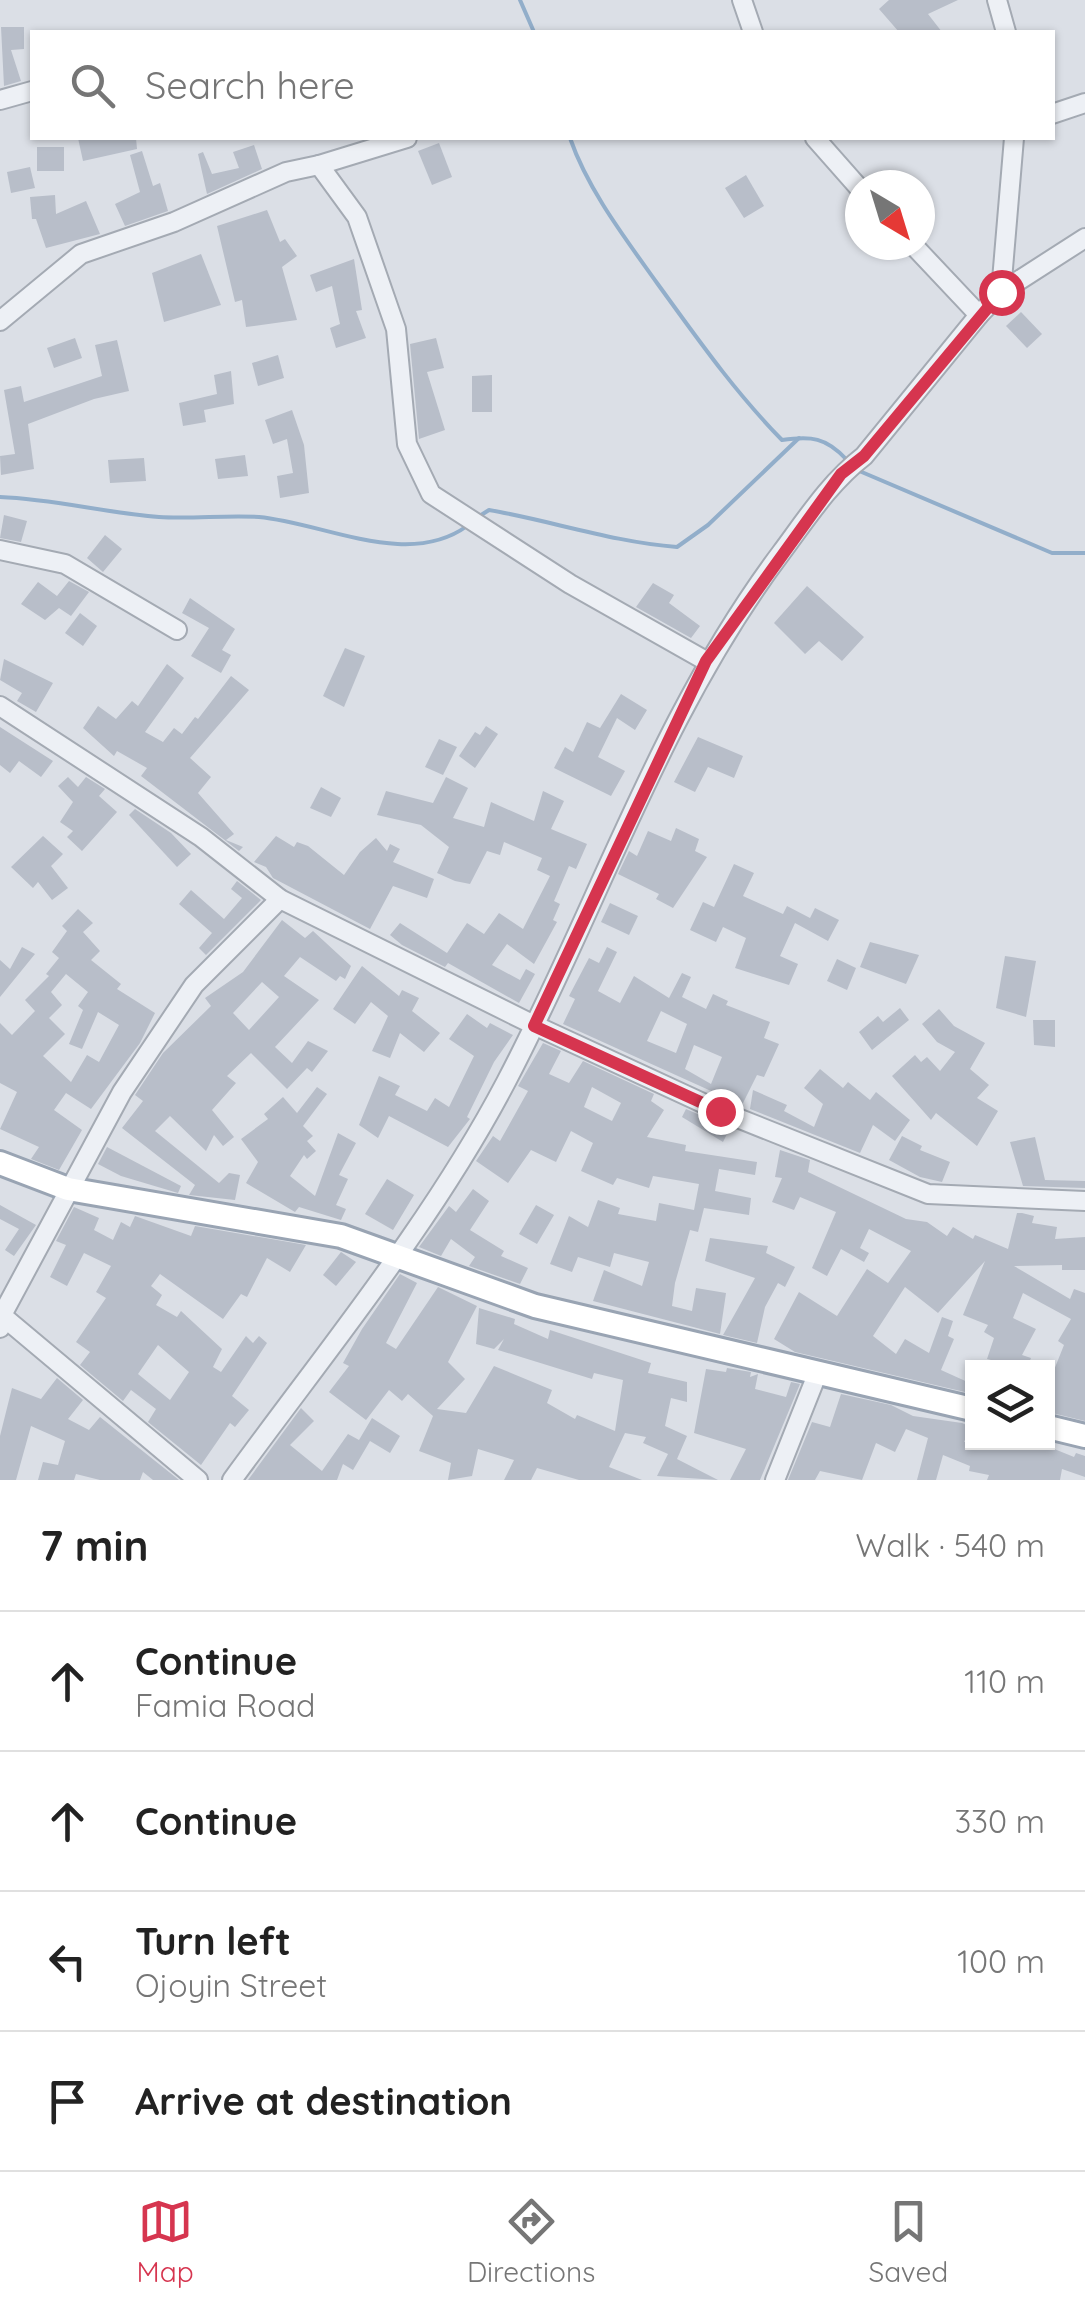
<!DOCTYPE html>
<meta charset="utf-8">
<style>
:root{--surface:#fff;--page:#f2f2f2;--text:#222;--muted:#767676;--line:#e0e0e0;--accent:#d6354f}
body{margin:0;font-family:Quicksand,sans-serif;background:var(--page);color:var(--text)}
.controls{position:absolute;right:30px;bottom:30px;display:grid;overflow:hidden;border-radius:0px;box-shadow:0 2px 8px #0004}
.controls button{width:90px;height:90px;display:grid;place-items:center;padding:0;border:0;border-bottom:2px solid var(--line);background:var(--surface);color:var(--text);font:50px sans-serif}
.compass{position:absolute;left:845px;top:170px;width:90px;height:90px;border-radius:50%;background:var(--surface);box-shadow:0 2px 8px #0004;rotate:142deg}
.stop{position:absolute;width:30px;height:30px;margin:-22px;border:8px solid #d6354f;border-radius:50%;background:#fff}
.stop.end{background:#d6354f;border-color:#fff;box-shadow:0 2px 10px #0008}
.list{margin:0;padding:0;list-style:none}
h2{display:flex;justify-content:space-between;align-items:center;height:130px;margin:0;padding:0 40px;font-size:42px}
h2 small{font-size:32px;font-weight:400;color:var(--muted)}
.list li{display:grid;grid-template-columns:65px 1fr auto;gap:30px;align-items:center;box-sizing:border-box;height:140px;padding:0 40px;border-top:2px solid var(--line)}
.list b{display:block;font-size:38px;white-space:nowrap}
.list p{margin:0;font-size:32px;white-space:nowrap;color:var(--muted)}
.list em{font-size:32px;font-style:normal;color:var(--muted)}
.icon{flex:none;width:55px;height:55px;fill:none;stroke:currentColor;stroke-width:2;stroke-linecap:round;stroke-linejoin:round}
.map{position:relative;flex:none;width:1085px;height:1480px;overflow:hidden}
.search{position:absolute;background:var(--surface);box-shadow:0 2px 8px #0004;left:30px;right:30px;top:30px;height:110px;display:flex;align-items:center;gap:25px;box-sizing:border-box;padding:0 35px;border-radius:0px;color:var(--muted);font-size:38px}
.sheet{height:690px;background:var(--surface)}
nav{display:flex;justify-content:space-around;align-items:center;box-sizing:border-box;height:140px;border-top:2px solid var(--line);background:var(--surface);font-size:28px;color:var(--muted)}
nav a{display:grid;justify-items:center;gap:5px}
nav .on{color:var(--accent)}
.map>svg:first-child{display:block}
</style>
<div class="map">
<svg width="1085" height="1480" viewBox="0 0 1085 1480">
<rect width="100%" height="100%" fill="#dbdfe6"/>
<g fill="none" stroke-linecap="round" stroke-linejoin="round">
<!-- stream -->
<g stroke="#92aeca" stroke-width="4">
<polyline points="520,0 534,32"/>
<path d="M570,138C588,190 625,238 657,283C697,338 734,391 782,440C811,436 826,437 847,460"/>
<polyline points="857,470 1052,553 1085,553"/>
<path d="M0,497C54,499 106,513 159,517C192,519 226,515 259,517C324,523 408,569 467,526"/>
<path d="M478,517L489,510C552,521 613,542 677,547L708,525L799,438"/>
</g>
</g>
<!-- building -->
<g fill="#b8bec9" fill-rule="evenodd">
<polygon points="889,0 958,0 928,14 942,32 899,32 879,9"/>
<polygon points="1,27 24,27 24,49 11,50 21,81 4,86"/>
<polygon points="78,138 136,138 137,149 83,161"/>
<polygon points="439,143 452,177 432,185 418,151"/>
<polygon points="254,145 262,169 207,194 198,154 203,152 212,174 239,168 233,152"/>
<rect x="37" y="147" width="27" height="24"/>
<polygon points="142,151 153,186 160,183 168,211 125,226 115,204 140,192 130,155"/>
<polygon points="30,167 35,188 11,193 7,172"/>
<polygon points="746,175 764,206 744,218 725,188"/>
<polygon points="55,195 56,214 86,201 100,234 46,248 36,219 32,219 30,197"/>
<polygon points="267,210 280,242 285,239 297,256 282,267 297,320 246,327 242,300 235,302 217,226"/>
<polygon points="201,254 221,305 164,322 152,273"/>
<polygon points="354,259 362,310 356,311 366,338 336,348 330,328 340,324 332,286 316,292 310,275"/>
<polygon points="1021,312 1042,334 1027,348 1006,326"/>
<polygon points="75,338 82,358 54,368 47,348"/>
<polygon points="436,338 444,368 427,372 445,430 419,439 410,344"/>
<polygon points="117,340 129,391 94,399 28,424 34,469 1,475 0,456 15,454 4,390 21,386 24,402 102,376 95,345"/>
<polygon points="278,355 284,378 258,386 252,363"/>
<polygon points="231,371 234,404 204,410 206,422 183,426 179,403 217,394 214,375"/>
<polygon points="492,375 492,412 472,412 472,376"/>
<polygon points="292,410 304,445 309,493 280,498 277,476 293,473 287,439 273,444 265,420"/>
<polygon points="245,455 248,476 218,479 215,459"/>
<polygon points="144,458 146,481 110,483 108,460"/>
<polygon points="4,515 27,521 21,542 0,538"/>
<polygon points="105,535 122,549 103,572 87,558"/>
<polygon points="69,581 89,592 71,616 59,608 45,620 21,604 38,582 57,596"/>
<polygon points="653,583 674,595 669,603 700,626 691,638 636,607"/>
<polygon points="807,586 864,637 842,661 819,641 805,654 774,623"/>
<polygon points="190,598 235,629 222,650 231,655 221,673 191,656 209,628 182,613"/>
<polygon points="80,613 97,626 83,646 65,633"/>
<polygon points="345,648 365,656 344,707 323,696"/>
<polygon points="4,659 53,683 36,712 17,701 22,693 0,680"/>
<polygon points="167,664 184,678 145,732 163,742 174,728 182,734 195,717 198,719 231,676 249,690 190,758 211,777 198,793 234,834 226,840 243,847 239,851 141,776 147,768 117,751 114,756 83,728 98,706 116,719 132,701 138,706"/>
<polygon points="621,694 647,710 635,730 617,718 598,757 625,771 611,796 554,768 565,747 573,752 587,722 600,728"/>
<polygon points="486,726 498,734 475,768 459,756 475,732 480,735"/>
<polygon points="0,727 53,761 41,777 19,761 10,773 0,765"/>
<polygon points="698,737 743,756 734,778 708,767 695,792 674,782"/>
<polygon points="439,739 457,747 443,775 425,767"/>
<polygon points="68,777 78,787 86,777 105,789 99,796 117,812 82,851 67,837 73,831 60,822 73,802 58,786"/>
<polygon points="446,777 468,788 453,818 484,827 491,802 534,821 543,791 564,801 551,829 587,844 576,869 569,866 554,901 560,904 553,920 557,922 534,964 507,944 492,965 520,980 526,969 535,974 519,1003 448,963 445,967 402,945 390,935 400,923 447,953 467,923 484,934 499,913 523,929 550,876 537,870 542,858 504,842 500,855 487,851 470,884 455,881 437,873 449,847 421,825 377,815 386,791 433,803"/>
<polygon points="321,787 341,798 331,817 310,808"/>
<polygon points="135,809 171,833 191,854 177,867 129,815"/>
<polygon points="676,828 699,839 695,851 707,857 673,908 656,899 659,894 618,874 629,851 637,856 648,831 671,841"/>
<polygon points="43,836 63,854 51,866 68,888 52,900 38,882 33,888 11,867"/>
<polygon points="276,836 294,847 297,842 308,846 344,875 360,852 376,838 387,851 390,844 400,849 393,862 434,879 427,898 393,886 370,929 273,878 266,867 254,862"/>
<polygon points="734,864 754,873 743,896 783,914 787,906 810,918 815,908 839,920 828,941 795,923 780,956 798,964 789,985 735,968 746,938 723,927 716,942 690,930 703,902 714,907"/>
<polygon points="237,881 261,900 206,955 199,948 212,933 179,904 191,890 224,919 242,898 231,889"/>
<polygon points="610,903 638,916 629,935 601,922"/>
<path d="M78,909L93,923L83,932L100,951L91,960L121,984L117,989L155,1013L140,1043L91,1109L66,1093L54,1110L82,1130L59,1170L31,1159L39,1147L0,1129L17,1092L0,1083V1023L12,1035L35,1011L25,1000L49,976L46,974L59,958L52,952L67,931L62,926ZM66,974L88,992L78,1006L83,1010L69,1044L82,1049L98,1012L119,1025L99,1062L87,1055L71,1082L43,1056L65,1034L49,1018L62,1005L51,992Z"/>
<path d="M282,920L305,938L313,931L351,966L345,979L340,976L336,981L300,957L284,976L319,1000L275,1047L292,1063L308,1041L328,1051L312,1072L307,1068L287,1089L251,1053L227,1076L236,1083L212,1110L234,1137L223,1146L214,1135L206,1151L170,1116L155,1131L219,1183L229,1173L240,1175L235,1200L189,1195L195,1185L122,1128L143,1101L135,1095L163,1053L211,1006L205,998L243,972ZM262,982L279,997L249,1030L233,1013Z"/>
<polygon points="870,942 919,955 906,984 860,967"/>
<polygon points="22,947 35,954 0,997 0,960 10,969"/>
<path d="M607,947L617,952L598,991L620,1003L634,976L669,998L682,973L691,977L682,997L706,1009L713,994L728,1001L726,1005L770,1022L764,1038L779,1044L764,1077L757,1075L742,1105L563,1024L575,999L569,996L589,958L599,963ZM661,1011L687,1024L676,1053L647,1041ZM694,1045L722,1057L711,1084L685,1069Z"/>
<polygon points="1005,956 1036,961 1026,1017 996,1008"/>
<polygon points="837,959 856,968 847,990 827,981"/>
<polygon points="362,966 399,996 402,990 419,998 412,1011 440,1033 424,1052 400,1033 390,1058 372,1051 388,1016 371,1002 355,1024 333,1009"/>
<polygon points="900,1008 909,1020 872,1050 859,1032 878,1016 883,1022"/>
<polygon points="939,1009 954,1026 985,1043 970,1069 989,1085 977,1098 998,1111 977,1146 936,1113 931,1120 892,1076 915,1055 921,1062 927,1057 940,1071 955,1052 937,1042 922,1024"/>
<polygon points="467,1014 487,1028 490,1023 513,1035 494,1062 467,1117 470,1119 448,1147 389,1116 378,1138 359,1125 379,1076 400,1086 395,1095 427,1111 435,1098 449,1107 474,1056 449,1039"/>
<polygon points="1033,1020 1055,1020 1055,1047 1034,1045"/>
<path d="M543,1043L561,1051L549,1074L569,1083L583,1061L654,1094L651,1101L664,1110L647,1137L686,1145L685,1151L757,1162L755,1175L719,1169L715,1191L751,1198L749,1215L704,1208L698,1232L690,1230L675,1283L672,1306L692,1311L696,1288L726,1293L720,1334L593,1301L604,1270L642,1286L649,1262L614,1253L610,1267L578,1257L572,1272L550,1264L569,1216L588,1227L598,1200L620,1208L618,1214L656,1221L659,1203L694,1210L699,1184L653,1176L649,1188L617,1178L613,1185L581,1171L593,1143L571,1131L556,1162L531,1150L508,1183L476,1161L493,1136L500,1141L528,1091L518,1086ZM592,1087L621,1103L612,1121L584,1107Z"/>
<polygon points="820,1069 843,1088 848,1082 870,1100 876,1092 910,1120 895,1141 873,1125 860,1153 750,1109 753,1090 787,1105 784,1111 814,1127 823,1104 804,1088"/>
<polygon points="317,1087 327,1094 303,1126 313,1136 307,1141 316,1151 307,1159 304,1155 290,1176 315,1196 338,1133 356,1143 339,1175 348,1179 336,1205 346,1209 341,1220 299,1207 295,1212 246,1183 258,1162 241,1139 268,1119 264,1114 283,1097 297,1113"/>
<polygon points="686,1109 730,1128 723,1142 682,1117"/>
<polygon points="902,1136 922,1146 920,1150 950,1162 942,1182 920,1177 889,1160"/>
<polygon points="1035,1137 1045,1180 1085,1181 1085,1188 1023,1186 1010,1142"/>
<polygon points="107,1147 181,1186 178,1193 121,1176 98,1164"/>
<polygon points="780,1150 810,1160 808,1172 906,1219 927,1222 947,1236 953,1227 973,1239 975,1235 1008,1249 1017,1213 1022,1213 1034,1216 1032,1223 1057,1227 1055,1239 1085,1237 1085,1270 1062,1270 1062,1265 1014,1266 1070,1299 1074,1289 1085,1293 1085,1421 1048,1412 1048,1385 1064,1345 1058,1341 1071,1319 1023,1293 1013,1318 1036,1329 1022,1355 1031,1358 1027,1368 989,1368 991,1360 987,1359 994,1338 984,1332 988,1325 963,1315 985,1261 938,1313 905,1287 873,1336 896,1354 905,1339 929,1353 942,1317 953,1321 948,1336 954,1339 941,1370 972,1384 969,1393 795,1352 774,1339 799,1292 837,1316 867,1269 888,1283 911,1251 869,1229 860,1248 869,1253 864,1262 841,1249 827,1276 812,1268 836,1212 800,1197 794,1210 772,1202 782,1178 775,1177"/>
<polygon points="387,1179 414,1195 393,1230 365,1214"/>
<polygon points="473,1189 489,1201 470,1230 504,1251 501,1256 528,1268 520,1284 469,1266 475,1257 451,1239 441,1256 419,1247 449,1206 456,1212"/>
<polygon points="0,1205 36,1225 14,1256 5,1250 19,1229 0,1219"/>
<polygon points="536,1205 554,1215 537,1244 519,1234"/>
<path d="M74,1207L99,1218L94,1230L113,1240L121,1222L130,1227L135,1216L191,1236L195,1226L306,1245L290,1272L267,1258L247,1297L241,1294L223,1319L160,1274L151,1286L162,1295L156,1305L177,1317L181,1311L222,1349L213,1367L221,1372L246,1336L253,1343L259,1336L267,1343L232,1396L249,1410L235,1427L230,1423L201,1465L148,1422L156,1409L131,1390L123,1401L80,1365L90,1352L76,1342L106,1298L96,1292L111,1266L84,1253L67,1286L50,1277L66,1245L56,1241ZM158,1345L189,1372L170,1400L138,1374Z"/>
<polygon points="710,1238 768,1246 766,1253 795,1267 785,1287 778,1283 765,1307 757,1343 723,1335 755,1278 705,1261"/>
<polygon points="341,1252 356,1262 336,1286 323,1275"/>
<polygon points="400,1274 417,1283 386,1343 396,1349 438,1287 477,1306 448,1362 465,1379 437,1409 466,1413 494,1366 552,1390 547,1403 575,1419 577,1415 615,1431 623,1380 594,1373 592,1379 498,1350 504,1339 494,1349 476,1344 479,1308 515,1319 514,1324 548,1339 550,1330 651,1363 648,1373 687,1382 687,1402 671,1398 665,1426 687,1436 677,1459 718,1480 657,1476 668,1454 643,1443 646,1437 625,1433 609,1467 642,1480 579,1480 537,1468 531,1480 504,1480 514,1460 478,1449 472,1476 448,1480 451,1463 419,1451 433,1416 408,1394 402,1401 389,1390 366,1420 329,1392 349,1366 343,1363 362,1329"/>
<polygon points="727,1368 751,1372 750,1377 758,1374 755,1389 786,1397 791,1382 800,1384 760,1480 730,1480 746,1449 694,1433 706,1369 726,1372"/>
<polygon points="57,1378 83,1400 68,1419 89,1430 100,1417 179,1480 153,1480 143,1472 140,1480 100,1480 76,1474 74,1480 38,1480 43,1462 58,1465 65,1441 31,1426 16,1480 0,1480 0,1436 12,1388 41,1399"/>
<polygon points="841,1394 891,1405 913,1416 962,1423 971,1427 964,1442 1037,1442 1074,1457 1076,1453 1085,1456 1085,1477 1062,1469 1060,1480 987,1480 989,1475 969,1471 970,1466 943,1455 936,1480 917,1480 928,1438 906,1429 895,1452 876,1443 862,1480 820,1471 815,1480 788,1480 812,1422 830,1427"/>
<polygon points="301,1408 314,1421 290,1445 322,1471 348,1434 359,1440 372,1418 400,1436 390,1453 370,1441 353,1470 343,1464 337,1480 248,1480"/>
</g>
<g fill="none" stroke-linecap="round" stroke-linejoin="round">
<defs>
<g id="minor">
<polyline points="742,0 753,32"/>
<polyline points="997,0 1006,32"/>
<polyline points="0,100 32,91"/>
<polyline points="1052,114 1085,103"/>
<polyline points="815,138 860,189"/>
<polyline points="319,165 407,138"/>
<polyline points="913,245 979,315"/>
<polyline points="1001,292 1014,138"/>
<polyline points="0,321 81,254 174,222 286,172 319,165 357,217 396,329 407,444 431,494 570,584 706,661"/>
<polyline points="0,550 65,564 177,630"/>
<polyline points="0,706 201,837 280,899 534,1025 720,1111 928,1194 1085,1201"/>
<polyline points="0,1314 198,1480"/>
<polyline points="0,1328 2,1315 122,1092 194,985 280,899"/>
<path d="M232,1480C326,1351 432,1223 506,1082C599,905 660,714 781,553C807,518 830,482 864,456L979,315L1001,292L1085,238"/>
<polyline points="775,1480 818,1372"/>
</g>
<g id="major">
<polyline points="0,1163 68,1189 341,1236 535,1306 972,1409"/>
<polyline points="1048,1427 1085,1436"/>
</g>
</defs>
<!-- minor casing -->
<use href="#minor" stroke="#a4aab3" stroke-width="22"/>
<!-- major casing -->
<use href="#major" stroke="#99a4b3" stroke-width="28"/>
<!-- minor -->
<use href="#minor" stroke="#edf0f5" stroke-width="18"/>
<!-- major -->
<use href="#major" stroke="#fff" stroke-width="22"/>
</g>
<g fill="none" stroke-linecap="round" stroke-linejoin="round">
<!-- route -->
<polyline stroke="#d6354f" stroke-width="12" points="720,1111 534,1026 706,661 841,474 864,456 1001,292"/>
</g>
</svg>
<div class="controls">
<button><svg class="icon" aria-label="layers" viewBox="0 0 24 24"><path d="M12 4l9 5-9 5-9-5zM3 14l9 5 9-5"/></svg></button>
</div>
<svg class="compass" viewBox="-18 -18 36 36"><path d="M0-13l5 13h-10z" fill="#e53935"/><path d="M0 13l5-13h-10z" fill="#767676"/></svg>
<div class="stop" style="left:1001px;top:292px"></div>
<div class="stop end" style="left:720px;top:1111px"></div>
<div class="search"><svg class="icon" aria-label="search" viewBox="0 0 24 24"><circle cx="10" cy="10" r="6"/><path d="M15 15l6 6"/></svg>Search here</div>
</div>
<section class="sheet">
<h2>7 min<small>Walk · 540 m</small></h2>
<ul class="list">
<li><svg class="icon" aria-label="ahead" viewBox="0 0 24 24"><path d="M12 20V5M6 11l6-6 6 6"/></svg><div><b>Continue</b><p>Famia Road</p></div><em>110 m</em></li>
<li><svg class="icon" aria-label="ahead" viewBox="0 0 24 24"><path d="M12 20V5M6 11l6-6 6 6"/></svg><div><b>Continue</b></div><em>330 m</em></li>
<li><svg class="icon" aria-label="left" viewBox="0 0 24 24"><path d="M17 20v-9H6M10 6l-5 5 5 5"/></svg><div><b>Turn left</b><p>Ojoyin Street</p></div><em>100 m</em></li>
<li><svg class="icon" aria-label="arrive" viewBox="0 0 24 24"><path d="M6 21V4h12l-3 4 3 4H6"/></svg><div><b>Arrive at destination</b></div></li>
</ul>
</section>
<nav>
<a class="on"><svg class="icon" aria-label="map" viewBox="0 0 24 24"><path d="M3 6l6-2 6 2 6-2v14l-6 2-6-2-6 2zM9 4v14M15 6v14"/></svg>Map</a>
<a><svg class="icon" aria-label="directions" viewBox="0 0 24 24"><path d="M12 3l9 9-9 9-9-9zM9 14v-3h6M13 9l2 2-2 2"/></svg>Directions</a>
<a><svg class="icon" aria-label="saved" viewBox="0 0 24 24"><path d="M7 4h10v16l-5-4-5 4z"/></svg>Saved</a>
</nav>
